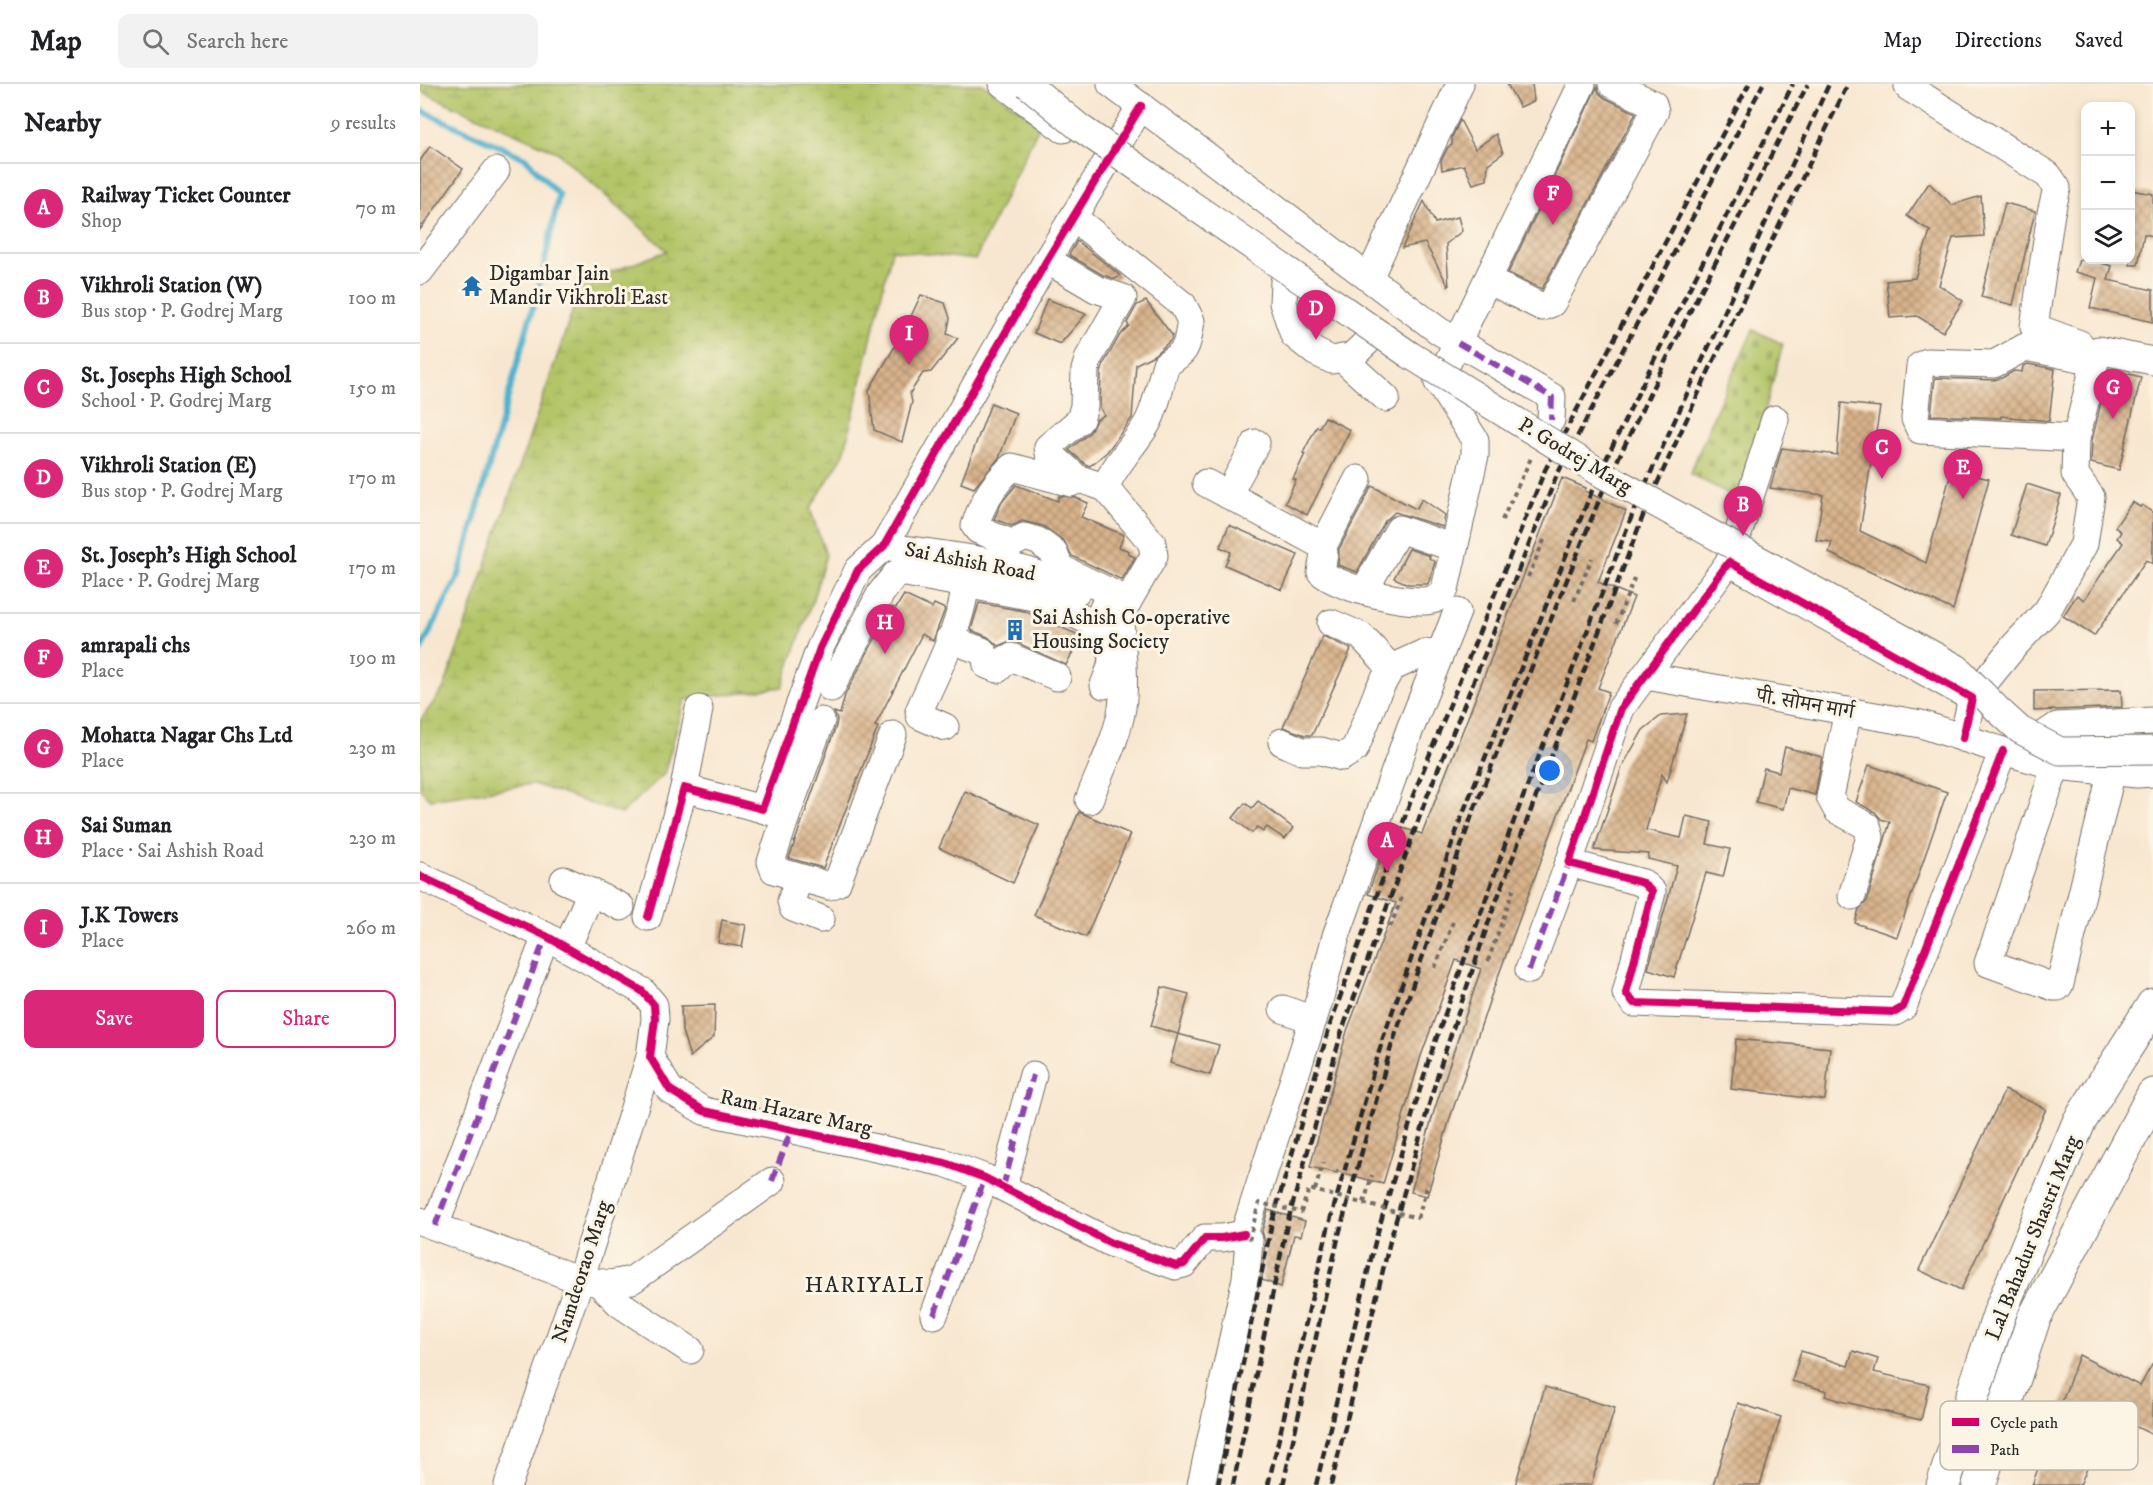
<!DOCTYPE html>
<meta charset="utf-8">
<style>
:root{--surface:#fff;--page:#f2f2f2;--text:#202124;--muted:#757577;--line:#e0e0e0;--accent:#db2777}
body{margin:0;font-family:"IM FELL DW Pica","Noto Serif Devanagari",serif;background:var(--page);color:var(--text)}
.controls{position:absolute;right:18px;top:18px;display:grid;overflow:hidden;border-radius:12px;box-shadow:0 3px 9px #0003}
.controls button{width:54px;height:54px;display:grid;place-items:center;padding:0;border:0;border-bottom:2px solid var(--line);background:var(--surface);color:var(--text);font:30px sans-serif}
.you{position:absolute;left:1130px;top:687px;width:21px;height:21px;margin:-15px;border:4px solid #fff;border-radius:50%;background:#1a73e8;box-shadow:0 0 0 9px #1a73e833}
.badge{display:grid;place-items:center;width:39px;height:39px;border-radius:50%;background:var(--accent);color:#fff;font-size:20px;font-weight:700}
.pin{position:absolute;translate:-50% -50px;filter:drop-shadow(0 2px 3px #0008)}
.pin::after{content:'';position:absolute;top:32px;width:21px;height:18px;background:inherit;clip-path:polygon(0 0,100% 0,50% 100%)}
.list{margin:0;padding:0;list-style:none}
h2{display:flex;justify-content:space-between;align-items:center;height:78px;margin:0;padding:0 24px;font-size:26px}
h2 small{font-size:20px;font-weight:400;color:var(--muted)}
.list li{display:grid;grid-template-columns:39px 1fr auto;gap:18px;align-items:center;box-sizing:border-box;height:90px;padding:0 24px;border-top:2px solid var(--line)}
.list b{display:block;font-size:22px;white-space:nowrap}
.list p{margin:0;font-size:20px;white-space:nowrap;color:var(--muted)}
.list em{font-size:20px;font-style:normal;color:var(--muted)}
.actions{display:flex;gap:12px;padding:18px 24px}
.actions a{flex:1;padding:14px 0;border:2px solid var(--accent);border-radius:12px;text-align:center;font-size:21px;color:var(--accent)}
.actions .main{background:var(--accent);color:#fff}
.icon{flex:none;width:33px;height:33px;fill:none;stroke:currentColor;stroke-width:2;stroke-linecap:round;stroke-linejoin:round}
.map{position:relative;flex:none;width:1733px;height:1401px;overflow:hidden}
header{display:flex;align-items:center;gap:36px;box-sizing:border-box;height:84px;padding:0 30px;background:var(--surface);border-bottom:2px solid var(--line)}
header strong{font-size:28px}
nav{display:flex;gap:33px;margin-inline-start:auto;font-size:21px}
.search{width:420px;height:54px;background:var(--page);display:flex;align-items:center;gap:15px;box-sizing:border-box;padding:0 21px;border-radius:12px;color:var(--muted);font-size:22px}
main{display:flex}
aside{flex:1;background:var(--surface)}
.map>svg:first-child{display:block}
</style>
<header>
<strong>Map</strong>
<div class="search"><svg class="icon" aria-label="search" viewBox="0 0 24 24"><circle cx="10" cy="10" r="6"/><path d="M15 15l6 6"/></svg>Search here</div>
<nav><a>Map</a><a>Directions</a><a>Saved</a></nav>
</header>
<main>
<aside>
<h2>Nearby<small>9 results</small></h2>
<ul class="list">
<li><span class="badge">A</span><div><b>Railway Ticket Counter</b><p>Shop</p></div><em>70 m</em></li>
<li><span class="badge">B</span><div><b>Vikhroli Station (W)</b><p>Bus stop · P. Godrej Marg</p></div><em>100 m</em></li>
<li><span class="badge">C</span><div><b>St. Josephs High School</b><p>School · P. Godrej Marg</p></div><em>150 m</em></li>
<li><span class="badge">D</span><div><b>Vikhroli Station (E)</b><p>Bus stop · P. Godrej Marg</p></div><em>170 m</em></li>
<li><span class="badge">E</span><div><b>St. Joseph's High School</b><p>Place · P. Godrej Marg</p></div><em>170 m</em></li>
<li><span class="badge">F</span><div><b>amrapali chs</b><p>Place</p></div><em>190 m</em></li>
<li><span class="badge">G</span><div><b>Mohatta Nagar Chs Ltd</b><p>Place</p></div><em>230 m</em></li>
<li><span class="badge">H</span><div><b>Sai Suman</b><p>Place · Sai Ashish Road</p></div><em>230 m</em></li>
<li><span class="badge">I</span><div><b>J.K Towers</b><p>Place</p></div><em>260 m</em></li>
</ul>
<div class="actions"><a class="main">Save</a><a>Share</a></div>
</aside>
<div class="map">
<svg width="1733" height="1401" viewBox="0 0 1733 1401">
<defs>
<pattern id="wetland-marsh" width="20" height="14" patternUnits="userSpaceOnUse" patternTransform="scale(1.5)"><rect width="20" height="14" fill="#b3c568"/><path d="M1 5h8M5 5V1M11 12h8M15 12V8" fill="none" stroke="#9aa95a"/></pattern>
<pattern id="cemetery-stones" width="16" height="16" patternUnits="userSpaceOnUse" patternTransform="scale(1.5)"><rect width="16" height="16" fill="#b3c568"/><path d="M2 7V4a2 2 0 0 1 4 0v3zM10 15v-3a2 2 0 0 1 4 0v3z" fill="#9aa95a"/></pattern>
<pattern id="building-cross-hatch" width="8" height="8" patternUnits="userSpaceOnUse" patternTransform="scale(1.5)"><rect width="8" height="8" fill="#d8b38b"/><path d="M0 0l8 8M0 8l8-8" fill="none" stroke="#af9272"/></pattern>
</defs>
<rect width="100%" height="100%" fill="#fcf5e5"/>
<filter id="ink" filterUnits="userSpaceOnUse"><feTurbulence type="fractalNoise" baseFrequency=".0167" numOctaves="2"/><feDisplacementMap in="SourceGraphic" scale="12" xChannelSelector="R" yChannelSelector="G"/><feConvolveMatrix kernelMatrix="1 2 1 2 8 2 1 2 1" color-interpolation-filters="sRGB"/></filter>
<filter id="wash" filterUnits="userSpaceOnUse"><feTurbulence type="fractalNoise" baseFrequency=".008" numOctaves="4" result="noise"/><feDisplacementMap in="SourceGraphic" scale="24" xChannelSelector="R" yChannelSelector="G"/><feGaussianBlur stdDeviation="1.35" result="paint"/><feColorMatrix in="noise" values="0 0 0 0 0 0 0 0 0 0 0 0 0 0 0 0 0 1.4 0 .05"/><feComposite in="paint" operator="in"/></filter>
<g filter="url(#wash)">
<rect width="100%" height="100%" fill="#f8e7d0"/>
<!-- wetland -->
<polygon fill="url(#wetland-marsh)" stroke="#6f784a" stroke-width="1.5" points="0,0 563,0 620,40 555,176 472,166 424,370 390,425 406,471 394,512 362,603 265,616 244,690 201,730 113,700 10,715 0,705 0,637 24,604 162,199 247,167 137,68 0,7"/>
<!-- cemetery -->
<polygon fill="url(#cemetery-stones)" stroke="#6f784a" stroke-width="1.5" points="1333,246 1363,260 1321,416 1270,390 1297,324"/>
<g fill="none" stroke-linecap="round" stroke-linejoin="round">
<!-- stream -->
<polyline stroke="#4eb1cd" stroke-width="6" points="0,26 105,74 139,111 122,190 39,491 0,567"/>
</g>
<g id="blocks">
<!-- building -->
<g fill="url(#building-cross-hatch)">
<polygon points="1087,0 1112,0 1114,17 1100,23"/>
<polygon points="1177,3 1179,9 1185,14 1216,29 1122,205 1088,189"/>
<polygon points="1040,36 1055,65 1076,50 1083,69 1068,80 1067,96 1053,100 1044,81 1022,86 1021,77 1028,63 1032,61 1032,53"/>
<polygon points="10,62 43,85 0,146 0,77"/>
<polygon points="1509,99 1532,121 1561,112 1564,152 1533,154 1519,201 1543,217 1523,248 1497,232 1470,234 1468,212 1466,197 1495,194 1510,147 1487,132"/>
<polygon points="1710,106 1733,110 1733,152 1724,150 1718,181 1710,181"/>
<polygon points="1004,117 1015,139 1038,133 1042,147 1026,160 1029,203 1005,159 982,164"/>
<polygon points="1585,119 1615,127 1593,221 1561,213"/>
<polygon points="657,157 700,191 696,195 683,191 649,171"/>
<polygon points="1659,176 1682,176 1681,179 1692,182 1688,196 1733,206 1733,238 1670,224 1677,194 1655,188"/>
<polygon points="501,211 525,219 530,234 527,250 538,254 511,288 503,289 490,309 492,318 482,358 454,346 449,306 484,247"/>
<polygon points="627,215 666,230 640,260 614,249"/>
<polygon points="726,217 752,251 751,256 734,271 716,280 712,334 687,368 670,382 665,380 649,366 670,348 676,336 684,331 680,324 681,289 684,279 700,251 709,242 707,239 717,221"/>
<polygon points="1608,280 1635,285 1629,337 1581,332 1581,334 1511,331 1515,294 1574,296 1582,294 1594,287 1602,288 1603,282"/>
<polygon points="1689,285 1721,293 1699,386 1671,379 1672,356"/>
<polygon points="571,319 596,329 579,374 554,404 541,399"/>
<polygon points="1421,319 1460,323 1440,447 1506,479 1534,378 1559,385 1557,392 1569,395 1533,526 1409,469 1412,458 1396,456 1403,411 1350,404 1362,364 1417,371"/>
<polygon points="905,333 930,346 887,431 865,419 876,396 873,395 885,370 883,369 897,342 899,344"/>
<polygon points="1142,394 1166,404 1165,407 1206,427 1178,498 1214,513 1178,604 1189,608 1171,657 1166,655 1072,909 1030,1034 1007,1112 991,1108 1014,1027 1061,885 1036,876 1001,972 963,1100 917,1087 917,1089 890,1083 927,947 976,819 948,810 973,741 1002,750"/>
<polygon points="1607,400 1641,411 1625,462 1591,451"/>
<polygon points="596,401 638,417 639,412 654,413 668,419 661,433 704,451 699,463 709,467 708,470 715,473 702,496 652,472 644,457 623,442 602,437 592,442 574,435 582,418"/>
<polygon points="952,402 996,425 1002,415 1025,431 1023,443 975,428 965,437 937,488 918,481 919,465"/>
<polygon points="1712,418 1720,423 1722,421 1733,429 1733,480 1726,476 1674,552 1643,532 1657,511 1664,516 1703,459 1697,454 1701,448 1695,443"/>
<polygon points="809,441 878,471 862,506 805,481 811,468 800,463"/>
<polygon points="989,465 1010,472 1009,474 1015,478 1008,500 988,500 974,494"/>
<polygon points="484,511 512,524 514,520 525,525 513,557 502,550 455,642 458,643 403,784 369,774 416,642 417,635 414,628 420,630 425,611 472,523 476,524"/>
<polygon points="559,519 604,527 661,552 646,581 589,555 588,558 578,562 568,553 551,546"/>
<polygon points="903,552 931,565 892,651 885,651 863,643"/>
<polygon points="1701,606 1702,623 1614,627 1614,607"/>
<polygon points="1267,630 1247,698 1242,690 1226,746 1261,754 1266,732 1292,738 1287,760 1310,765 1303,793 1286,789 1254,893 1228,885 1257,782 1228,775 1229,770 1174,766 1202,683 1223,646 1241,632"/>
<polygon points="1365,663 1402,673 1395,711 1368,704 1363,725 1336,718 1344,684 1359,688"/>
<polygon points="1449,681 1527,708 1477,853 1435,839 1439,825 1447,817 1470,738 1461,735 1455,728 1436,718"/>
<polygon points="545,707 619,741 593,799 519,764"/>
<polygon points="838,717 873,744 865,755 847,743 843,748 837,743 832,749 813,734 825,719 832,724"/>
<polygon points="659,728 710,750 666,853 614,831"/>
<polygon points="302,836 326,841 322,863 298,859"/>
<polygon points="742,903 769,910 758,950 731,942"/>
<polygon points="295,921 294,953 270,973 262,947 261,922"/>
<polygon points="758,950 799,961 790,991 750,979"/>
<polygon points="1316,955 1410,964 1405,1016 1311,1005"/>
<polygon points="1585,1006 1626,1025 1541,1206 1499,1186"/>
<polygon points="848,1126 885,1137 881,1152 874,1151 861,1203 842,1196 845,1157 842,1147"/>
<polygon points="1381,1267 1428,1282 1433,1267 1458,1275 1454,1288 1509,1301 1501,1336 1420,1317 1405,1312 1407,1307 1372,1297"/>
<polygon points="1659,1271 1720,1302 1733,1279 1733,1351 1690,1330 1660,1401 1612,1401"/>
<polygon points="1125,1303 1195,1324 1171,1401 1095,1401"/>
<polygon points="1318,1319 1361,1333 1340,1401 1293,1401"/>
</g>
</g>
</g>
<g filter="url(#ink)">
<use href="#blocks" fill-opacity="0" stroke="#736d65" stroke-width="1.5"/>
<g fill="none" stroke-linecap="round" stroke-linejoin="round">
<defs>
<g id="minor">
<polyline points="583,0 643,45"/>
<polyline points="691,0 1019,247 1132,313 1131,336"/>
<polyline points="1489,0 1488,3 1628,91 1637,104 1631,129 1614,243 1660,260"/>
<path d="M654,134L763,221L771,237C766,263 769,266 746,280C740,299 737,321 728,338C718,357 689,387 686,404L732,459L734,472L700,531"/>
<polyline points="627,176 676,205 703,214 669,273 665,286 664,322 660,336 628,363 629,369 657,394 686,404"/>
<polyline points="0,187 76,87"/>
<polyline points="949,194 1040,0"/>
<polyline points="1068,196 1122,223 1132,219 1235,27 1233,20 1192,0"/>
<polyline points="864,198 863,219 874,251 895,268 912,276 931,273 948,257"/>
<polyline points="922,274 966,314"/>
<polyline points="1018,298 1162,0"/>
<polyline points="1656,354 1500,346 1495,335 1500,282 1507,278 1574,280 1605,263 1675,277"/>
<path d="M658,395L651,399L592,383C573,400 562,418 555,442L558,446L589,458H596L604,453L618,457L634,469L640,484L708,517"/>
<path d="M786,399L903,462L904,469L901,488C918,504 993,523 1015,515C1019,513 1023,509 1025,505L1055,371V356L1018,298"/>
<polyline points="808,411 836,359"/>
<path d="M464,462C528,473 598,475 657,507"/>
<polyline points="903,462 938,395"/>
<polyline points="1309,478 1355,335"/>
<polyline points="549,482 545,500 629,516 662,534"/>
<polyline points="944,507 979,445 1034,464"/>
<polyline points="911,539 941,552 971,584"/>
<polyline points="529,555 562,567 565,571 567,581 578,585 586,575 591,573 637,593"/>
<polyline points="1226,592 1501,640 1583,667 1636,682 1717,690 1733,689"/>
<path d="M684,601C688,590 696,576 689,564C685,557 679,551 675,544L684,522"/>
<path d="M411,604L461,509L476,490L486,489L545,500C544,536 514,593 499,627L500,632L525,643"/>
<polyline points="1552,614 1595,561 1627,527 1664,460 1671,413 1655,390 1656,354 1678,266 1733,277"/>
<polyline points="1428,627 1410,713 1417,726 1447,742 1450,753 1432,812"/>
<polyline points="862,658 882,667 901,667 922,673 935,665 958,607 971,584 1004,569 1021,568"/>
<polyline points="1599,663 1612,659 1637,642 1733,637"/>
<polyline points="1636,682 1568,879 1634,903 1638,903 1640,900 1692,687"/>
<polyline points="264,704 279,625"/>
<path d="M669,716C680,687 697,655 702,624C706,594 701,561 700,531"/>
<polyline points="342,725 366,732 351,778 354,786 409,802 417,799 473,651"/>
<polyline points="366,732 401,637"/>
<polyline points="1149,779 1223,799 1232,808 1206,909 1214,919 1475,928 1483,923 1583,667"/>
<polyline points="0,792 126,852 222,907 234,921 235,935 230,973 250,1006 284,1027 525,1079 565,1094 691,1159 756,1182 764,1180 785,1154 802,1154 824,1150"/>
<polyline points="379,794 371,817 373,824 401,835"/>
<polyline points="144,796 171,808"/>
<polyline points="228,833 264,704 342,725 400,564 438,486 464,462 627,176 721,22"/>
<polyline points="147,864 171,808 201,823"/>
<polyline points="1109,886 1149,779 1201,624 1309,478 1552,614 1543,654"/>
<polyline points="863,925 893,936"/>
<polyline points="583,1103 613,991"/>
<polyline points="0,1137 160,1196 190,1200 212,1196 352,1097"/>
<polyline points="15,1142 126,852"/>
<polyline points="824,1150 899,917 916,852 990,645 1037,528"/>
<polyline points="179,1199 200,1220 270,1266"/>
<polyline points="514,1231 565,1094"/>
<polyline points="88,1401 160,1196 230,973"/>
<polyline points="781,1401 826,1194 829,1156 824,1150"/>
</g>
<g id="major">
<polyline points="1523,1401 1580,1228 1659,1038 1733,921"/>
<polyline points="1559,1401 1614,1234 1733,1011"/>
</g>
</defs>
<!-- minor casing -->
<use href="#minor" stroke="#736d65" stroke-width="29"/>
<!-- major casing -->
<use href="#major" stroke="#736d65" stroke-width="35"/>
<!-- path -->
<g stroke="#736d65" stroke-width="4" stroke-dasharray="4.5 4.5" stroke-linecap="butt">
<polyline points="1082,436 1112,372"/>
<polyline points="1108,493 1125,454"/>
<polyline points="1154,517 1172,474"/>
<polyline points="1196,540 1215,492"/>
<polyline points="970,843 983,811"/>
<polyline points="1068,877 1093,807 1088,805"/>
<polyline points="1015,884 1033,838"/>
<polyline points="895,1106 903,1079"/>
<polyline points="944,1119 952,1091"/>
<polyline points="998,1134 1008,1099"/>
</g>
<!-- minor -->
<use href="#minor" stroke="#fff" stroke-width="27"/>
<!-- major -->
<use href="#major" stroke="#fff" stroke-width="33"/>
<!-- rail -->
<g stroke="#2b2b2b" stroke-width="4.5" stroke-dasharray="9 4.5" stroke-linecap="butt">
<polyline points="798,1401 852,1138 910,941 990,719 1125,386 1329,0"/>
<polyline points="813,1401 867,1140 922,947 1006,715 1137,391 1343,0"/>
<polyline points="848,1401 909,1140 963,954 1043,729 1177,394 1249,245 1373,0"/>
<polyline points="863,1401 919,1150 971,963 1052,731 1184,404 1261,245 1388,0"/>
<polyline points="896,1401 956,1154 1009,975 1090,747 1216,421 1409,0"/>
<polyline points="911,1401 970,1157 1019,986 1071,831 1226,424 1291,282 1428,0"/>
</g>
<defs>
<polyline id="minor-bridge" points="607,0 659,43 990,271 1184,391 1537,584 1578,626 1600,646 1640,667 1733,666"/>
</defs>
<!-- minor-bridge casing -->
<use href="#minor-bridge" stroke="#736d65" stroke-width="29" stroke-linecap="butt"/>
<!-- path-bridge -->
<polyline stroke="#736d65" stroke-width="4" stroke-dasharray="4.5 4.5" stroke-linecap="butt" points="829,1156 839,1119 881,1128 889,1105 998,1134"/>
<!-- minor-bridge -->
<use href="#minor-bridge" stroke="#fff" stroke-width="27"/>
<!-- quiet -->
<g stroke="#8e44ad" stroke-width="6" stroke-dasharray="12 6" stroke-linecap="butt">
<polyline points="1038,259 1132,313 1131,336"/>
<polyline points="1109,886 1149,779"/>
<polyline points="352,1097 371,1047"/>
<polyline points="583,1103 613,991"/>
<polyline points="15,1142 126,852"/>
<polyline points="514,1231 565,1094"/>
</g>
<defs>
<g id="cycleway">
<polyline points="1543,654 1552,614 1309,478 1201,624 1149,779 1223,799 1232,808 1206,909 1214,919 1475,928 1483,923 1583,667"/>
<polyline points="0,792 126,852 222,907 234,921 235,935 230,973 250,1006 284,1027 525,1079 565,1094 691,1159 756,1182 764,1180 785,1154 802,1154 824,1150"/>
<polyline points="228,833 264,704 342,725 400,564 438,486 464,462 627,176 721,22"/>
</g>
</defs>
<!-- cycleway casing -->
<use href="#cycleway" stroke="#fcf5e5" stroke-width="11"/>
<!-- cycleway -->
<use href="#cycleway" stroke="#d6006c" stroke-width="8"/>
</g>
</g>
<!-- icons -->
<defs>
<symbol id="temple-bare" viewBox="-9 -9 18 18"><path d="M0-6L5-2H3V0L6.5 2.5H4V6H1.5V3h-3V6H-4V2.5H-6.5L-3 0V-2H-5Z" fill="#1f6fb2" stroke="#fcf5e5" stroke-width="2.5" paint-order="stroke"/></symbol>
<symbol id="building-bare" viewBox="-9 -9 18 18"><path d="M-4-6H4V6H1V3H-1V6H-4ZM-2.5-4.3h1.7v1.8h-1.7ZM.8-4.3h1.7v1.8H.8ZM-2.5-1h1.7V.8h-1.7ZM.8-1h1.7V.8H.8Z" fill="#1f6fb2" stroke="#fcf5e5" stroke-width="2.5" paint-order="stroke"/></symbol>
</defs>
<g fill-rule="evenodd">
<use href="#temple-bare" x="37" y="187" width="30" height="30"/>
<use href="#building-bare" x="580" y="531" width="30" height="30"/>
</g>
<g text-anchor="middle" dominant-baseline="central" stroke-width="6" stroke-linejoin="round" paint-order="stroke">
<!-- poi labels -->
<g font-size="21" fill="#2b2b2b" stroke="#fcf5e5" text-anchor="start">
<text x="69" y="190">Digambar Jain<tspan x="69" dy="24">Mandir Vikhroli East</tspan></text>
<text x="612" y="534">Sai Ashish Co-operative<tspan x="612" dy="24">Housing Society</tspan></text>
</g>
<!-- street labels -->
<g font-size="21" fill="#2b2b2b" stroke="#fcf5e5">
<text transform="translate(1155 372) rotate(31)">P. Godrej Marg</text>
<text transform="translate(550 478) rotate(11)">Sai Ashish Road</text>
<text transform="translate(1385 620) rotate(10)">पी. सोमन मार्ग</text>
<text transform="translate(376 1029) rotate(12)">Ram Hazare Marg</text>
<text transform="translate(1613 1154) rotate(-68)">Lal Bahadur Shastri Marg</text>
<text transform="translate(162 1188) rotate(-72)">Namdeorao Marg</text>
</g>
<!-- neighbourhood labels -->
<g font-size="22" letter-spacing="1.5" fill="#2b2b2b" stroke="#fcf5e5">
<text x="445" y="1201">HARIYALI</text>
</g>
</g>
<!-- legend -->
<rect x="1520" y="1317" width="198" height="69" rx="9" fill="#fcf5e5" stroke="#bdb8ad" stroke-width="1.5"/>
<rect x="1532" y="1334" width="27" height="8" fill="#d6006c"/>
<rect x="1532" y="1361" width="27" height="8" fill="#8e44ad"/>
<g font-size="16" fill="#2b2b2b">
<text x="1570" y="1344">Cycle path</text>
<text x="1570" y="1371">Path</text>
</g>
</svg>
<div class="controls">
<button>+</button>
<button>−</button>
<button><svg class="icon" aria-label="layers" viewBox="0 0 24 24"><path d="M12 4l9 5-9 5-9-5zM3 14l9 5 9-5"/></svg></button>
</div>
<div class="you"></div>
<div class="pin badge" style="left:967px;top:788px">A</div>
<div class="pin badge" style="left:1323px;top:452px">B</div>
<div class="pin badge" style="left:1462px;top:395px">C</div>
<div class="pin badge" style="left:896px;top:256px">D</div>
<div class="pin badge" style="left:1543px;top:415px">E</div>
<div class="pin badge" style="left:1133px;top:141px">F</div>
<div class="pin badge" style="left:1693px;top:335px">G</div>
<div class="pin badge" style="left:465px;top:570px">H</div>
<div class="pin badge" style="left:489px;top:281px">I</div>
</div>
</main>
